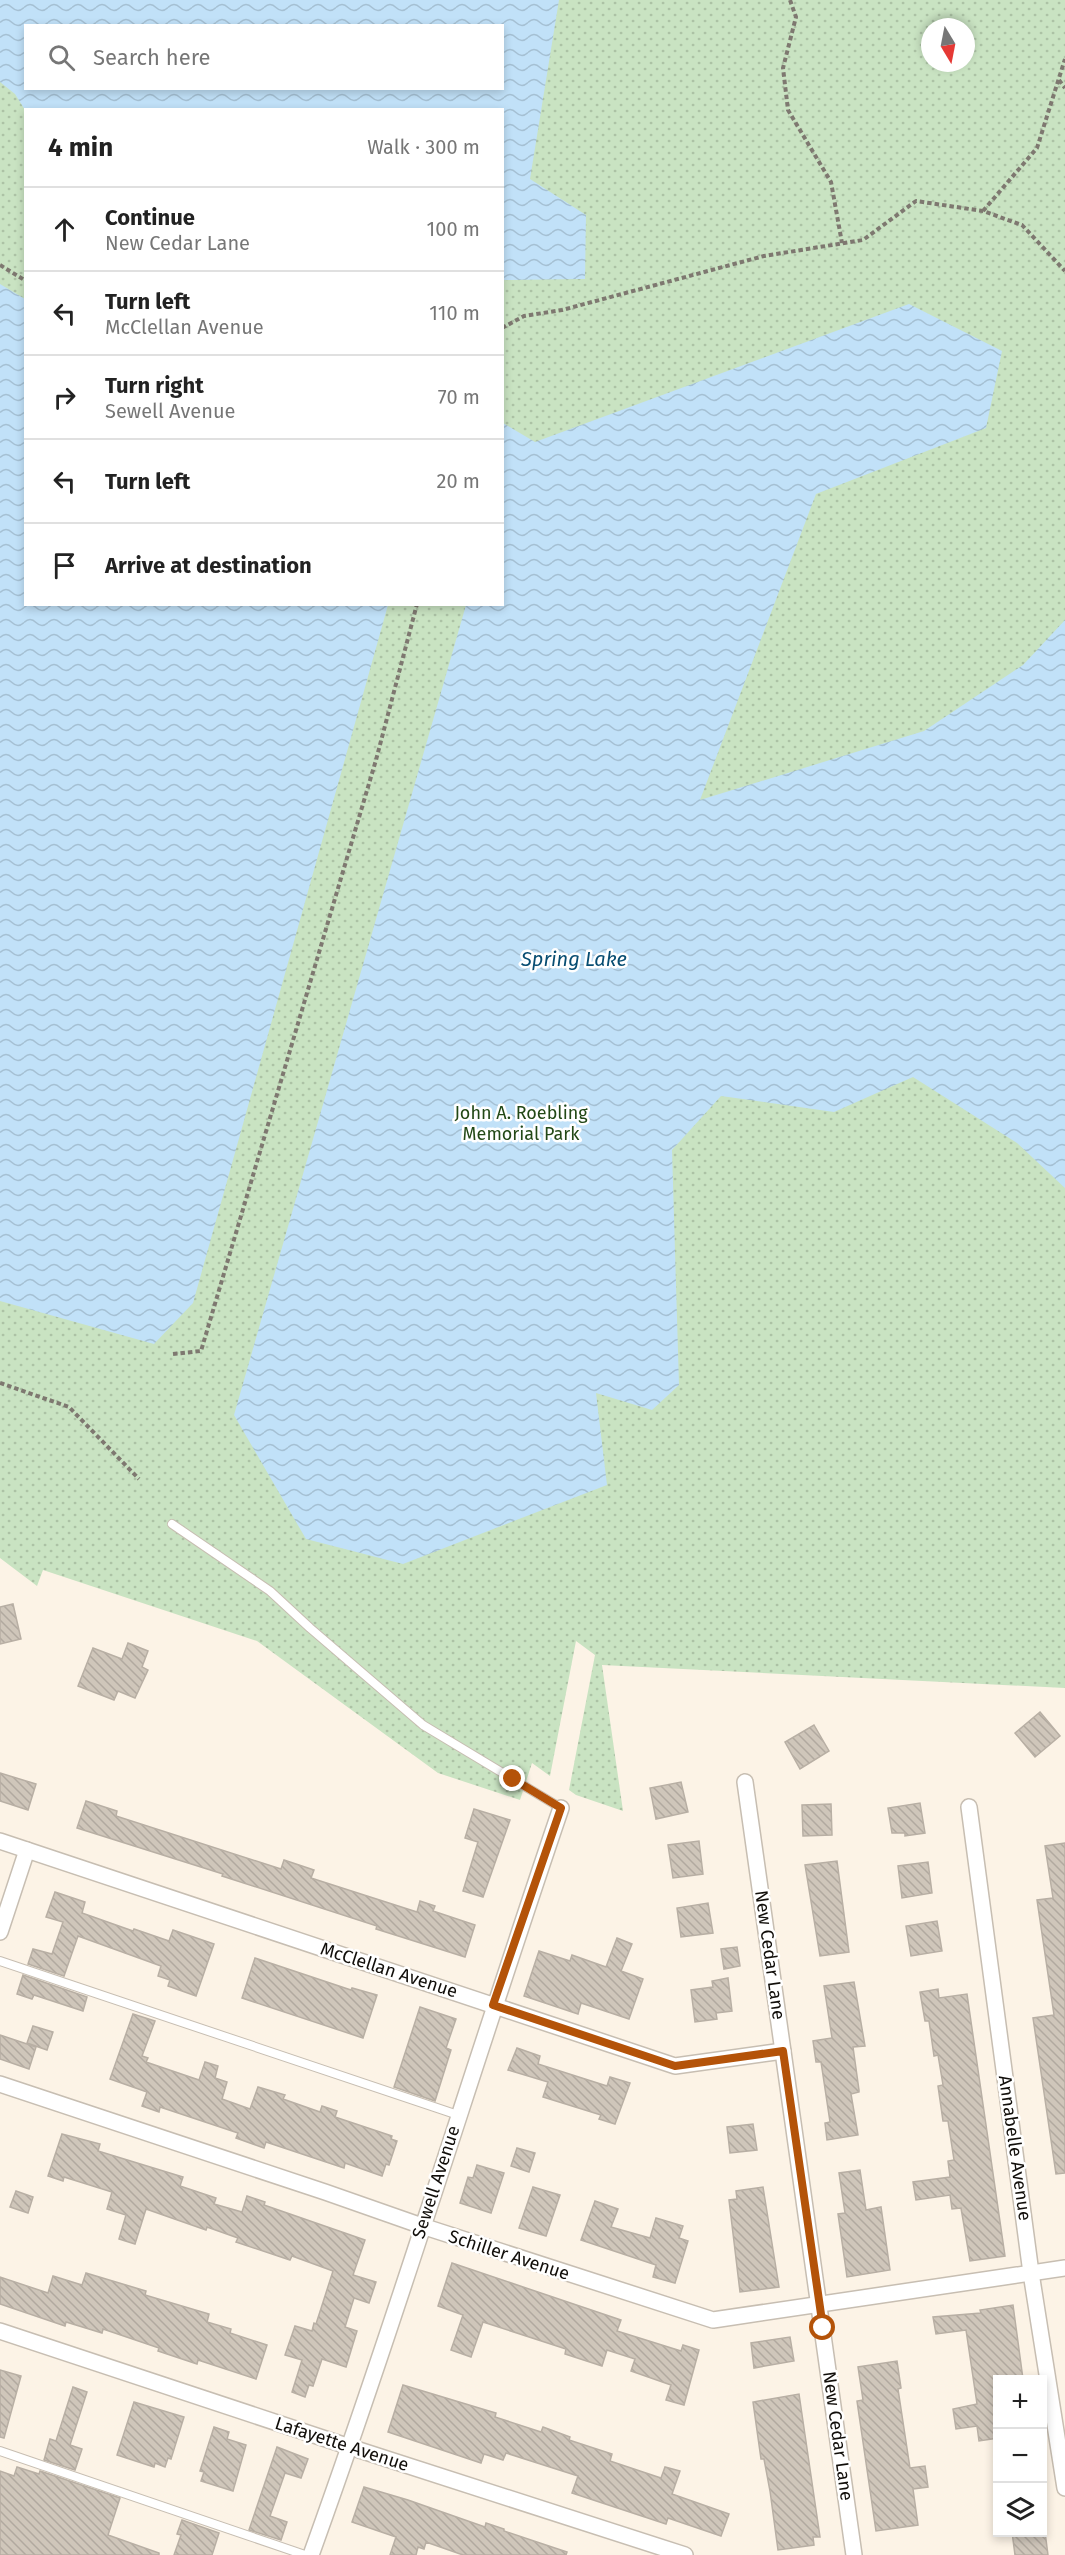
<!DOCTYPE html>
<meta charset="utf-8">
<style>
:root{--surface:#fff;--page:#f2f2f2;--text:#222;--muted:#767676;--line:#e0e0e0}
body{margin:0;font-family:"Fira Sans",sans-serif;background:var(--page);color:var(--text)}
.controls{position:absolute;right:18px;bottom:18px;display:grid;overflow:hidden;border-radius:0px;box-shadow:0 3px 9px #0003}
.controls button{width:54px;height:54px;display:grid;place-items:center;padding:0;border:0;border-bottom:2px solid var(--line);background:var(--surface);color:var(--text);font:30px sans-serif}
.compass{position:absolute;left:921px;top:18px;width:54px;height:54px;border-radius:50%;background:var(--surface);box-shadow:0 3px 9px #0003;rotate:170deg}
.stop{position:absolute;width:18px;height:18px;margin:-14px;border:4px solid #b45309;border-radius:50%;background:#fff}
.stop.end{background:#b45309;border-color:#fff;box-shadow:0 2px 6px #0008}
.list{margin:0;padding:0;list-style:none}
h2{display:flex;justify-content:space-between;align-items:center;height:78px;margin:0;padding:0 24px;font-size:26px}
h2 small{font-size:20px;font-weight:400;color:var(--muted)}
.list li{display:grid;grid-template-columns:39px 1fr auto;gap:18px;align-items:center;box-sizing:border-box;height:84px;padding:0 24px;border-top:2px solid var(--line)}
.list b{display:block;font-size:22px;white-space:nowrap}
.list p{margin:0;font-size:20px;white-space:nowrap;color:var(--muted)}
.list em{font-size:20px;font-style:normal;color:var(--muted)}
.icon{flex:none;width:33px;height:33px;fill:none;stroke:currentColor;stroke-width:2;stroke-linecap:round;stroke-linejoin:round}
.map{position:relative;flex:none;width:1065px;height:2555px;overflow:hidden}
.search{position:absolute;background:var(--surface);box-shadow:0 3px 9px #0003;left:24px;top:24px;width:480px;height:66px;display:flex;align-items:center;gap:15px;box-sizing:border-box;padding:0 21px;border-radius:0px;color:var(--muted);font-size:22px}
.panel{position:absolute;background:var(--surface);box-shadow:0 3px 9px #0003;left:24px;top:108px;width:480px;height:498px;border-radius:0px}
.map>svg:first-child{display:block}
</style>
<div class="map">
<svg width="1065" height="2555" viewBox="0 0 1065 2555">
<defs>
<pattern id="park-dots" width="8" height="8" patternUnits="userSpaceOnUse" patternTransform="scale(1.5)"><rect width="8" height="8" fill="#c9e3c2"/><path d="M2 2h.1M6 6h.1" fill="none" stroke="#acc2a5" stroke-width="1.8" stroke-linecap="round"/></pattern>
<pattern id="water-waves" width="16" height="10" patternUnits="userSpaceOnUse" patternTransform="scale(1.5)"><rect width="16" height="10" fill="#c1e1f8"/><path d="M0 5q4-4 8 0t8 0" fill="none" stroke="#a5c0d3"/></pattern>
<pattern id="building-back-hatch" width="6" height="6" patternUnits="userSpaceOnUse" patternTransform="scale(1.5)"><rect width="6" height="6" fill="#cfc6ba"/><path d="M-1 5l2 2M0 0l6 6M5-1l2 2" fill="none" stroke="#b1a99f"/></pattern>
</defs>
<rect width="100%" height="100%" fill="#fcf3e6"/>
<!-- park -->
<path fill="url(#park-dots)" fill-rule="evenodd" d="M0,0H1065V1688L602,1665L623,1811L576,1795L569,1790L595,1655L576,1641L550,1776L532,1763L520,1800L438,1773L257,1641L43,1570L37,1586L0,1558ZM26,26H502V88H26ZM930,27H966V63H930ZM26,110H502V604H26Z"/>
<!-- water -->
<g fill="url(#water-waves)" fill-rule="evenodd">
<path d="M0,0H559L530,179L586,215L585,279L503,280L502,110H25L15,94L0,82ZM26,26H502V88H26Z"/>
<polygon points="0,284 25,299 26,604 388,605 193,1303 154,1344 0,1301"/>
<polygon points="909,304 1002,351 986,428 816,494 700,800 924,731 1023,665 1065,620 1065,1188 1017,1143 913,1077 834,1112 721,1096 672,1150 679,1385 652,1410 596,1393 607,1485 403,1564 306,1539 234,1415 466,605 502,604 503,423 535,442"/>
</g>
<!-- building -->
<g fill="url(#building-back-hatch)" stroke="#b8afa4" stroke-width="1.5">
<polygon points="13,1604 21,1639 0,1644 0,1607"/>
<polygon points="128,1643 148,1651 142,1667 148,1670 135,1698 118,1691 114,1700 78,1686 93,1648 122,1659"/>
<polygon points="1040,1712 1060,1736 1035,1757 1015,1733"/>
<polygon points="814,1725 829,1751 800,1769 785,1742"/>
<polygon points="0,1773 36,1784 28,1810 0,1801"/>
<polygon points="681,1782 688,1812 656,1819 650,1788"/>
<polygon points="86,1801 117,1811 116,1816 281,1869 284,1860 314,1870 311,1878 417,1912 420,1901 435,1906 433,1911 475,1925 465,1957 376,1929 377,1926 222,1876 223,1874 77,1828"/>
<polygon points="920,1803 925,1833 905,1836 905,1833 892,1833 888,1808"/>
<polygon points="831,1804 832,1835 803,1836 802,1805"/>
<polygon points="474,1809 510,1820 483,1897 463,1891 478,1842 465,1838"/>
<polygon points="699,1841 703,1874 673,1878 668,1845"/>
<polygon points="1065,1843 1065,2173 1056,2174 1033,2018 1054,2015 1037,1900 1053,1898 1045,1846"/>
<polygon points="837,1861 849,1952 820,1956 805,1865"/>
<polygon points="928,1862 932,1893 902,1898 898,1866"/>
<polygon points="55,1892 85,1902 82,1913 133,1931 134,1929 169,1941 173,1930 214,1944 196,1996 168,1986 170,1980 158,1976 161,1966 78,1936 64,1976 28,1964 33,1949 52,1954 63,1922 46,1917"/>
<polygon points="708,1903 713,1933 681,1937 677,1908"/>
<polygon points="937,1921 942,1951 911,1956 906,1926"/>
<polygon points="617,1938 632,1944 621,1971 643,1979 629,2019 581,2003 578,2014 524,1996 539,1951 570,1961 572,1955 606,1967"/>
<polygon points="737,1947 740,1966 724,1969 721,1949"/>
<polygon points="255,1958 351,1990 352,1988 377,1995 363,2038 242,1998"/>
<polygon points="23,1975 87,1997 83,2011 34,1995 32,1999 17,1994"/>
<polygon points="728,1978 732,2011 716,2013 717,2019 695,2022 691,1990 713,1987 712,1981"/>
<polygon points="854,1982 865,2046 853,2047 859,2090 859,2092 851,2094 858,2135 827,2140 825,2123 830,2122 821,2062 816,2062 813,2041 832,2038 824,1986"/>
<polygon points="938,1989 939,1998 967,1994 1005,2256 970,2261 961,2208 952,2209 950,2195 916,2200 913,2182 950,2177 948,2161 954,2160 948,2121 943,2121 938,2086 943,2085 938,2055 934,2056 929,2021 925,2021 920,1992"/>
<polygon points="420,2007 456,2019 446,2048 451,2050 435,2101 394,2087"/>
<polygon points="133,2014 155,2021 142,2056 148,2058 146,2062 199,2080 205,2062 218,2066 215,2078 227,2082 222,2099 250,2109 258,2087 285,2095 283,2099 320,2112 322,2106 337,2111 335,2117 392,2136 391,2139 397,2141 389,2165 386,2164 382,2176 345,2163 344,2168 266,2142 264,2148 236,2138 238,2133 160,2107 159,2112 142,2106 147,2092 110,2079"/>
<polygon points="33,2026 53,2032 47,2050 27,2043"/>
<polygon points="0,2035 36,2047 29,2069 0,2059"/>
<polygon points="517,2048 540,2056 538,2064 607,2086 610,2077 630,2083 615,2124 599,2119 601,2115 543,2097 548,2082 508,2070"/>
<polygon points="753,2124 757,2150 730,2153 727,2127"/>
<polygon points="62,2134 100,2144 98,2151 183,2177 180,2186 216,2198 214,2204 242,2212 247,2196 265,2202 264,2205 365,2240 353,2275 376,2282 369,2303 354,2298 345,2327 357,2331 346,2367 322,2359 313,2386 309,2385 305,2397 292,2392 302,2360 285,2355 295,2326 312,2331 314,2323 316,2324 333,2271 292,2256 290,2260 236,2242 238,2238 207,2227 206,2230 146,2209 135,2244 119,2239 126,2215 107,2209 112,2192 64,2177 63,2181 48,2176"/>
<polygon points="517,2148 535,2153 529,2172 511,2166"/>
<polygon points="477,2165 504,2173 491,2213 460,2203 468,2177 473,2178"/>
<polygon points="860,2170 866,2210 881,2207 890,2270 847,2277 838,2214 845,2213 839,2173"/>
<polygon points="533,2187 560,2195 546,2236 519,2228"/>
<polygon points="763,2187 779,2287 740,2292 729,2200 737,2199 736,2191"/>
<polygon points="16,2191 33,2197 28,2213 10,2207"/>
<polygon points="595,2201 618,2209 611,2227 650,2238 656,2218 683,2226 679,2238 688,2241 675,2283 653,2277 656,2265 581,2240"/>
<polygon points="452,2263 621,2320 617,2331 681,2351 683,2345 699,2350 684,2405 666,2400 671,2385 631,2371 635,2359 607,2350 602,2366 565,2354 566,2349 483,2322 471,2357 451,2350 463,2315 438,2306"/>
<polygon points="86,2273 146,2291 145,2295 209,2314 207,2322 231,2329 230,2333 267,2345 256,2379 198,2360 197,2364 158,2351 159,2348 103,2329 102,2333 66,2322 65,2326 0,2304 0,2277 48,2293 53,2276 82,2285"/>
<polygon points="1013,2305 1023,2379 998,2379 998,2438 979,2441 977,2426 956,2429 953,2409 977,2404 966,2330 936,2334 933,2317 981,2313 980,2310"/>
<polygon points="790,2337 794,2361 754,2368 751,2343"/>
<polygon points="897,2361 901,2388 898,2389 910,2468 925,2466 928,2487 913,2489 918,2525 876,2531 857,2401 863,2400 858,2367"/>
<polygon points="0,2370 21,2376 4,2438 0,2437"/>
<polygon points="403,2385 489,2411 496,2413 495,2417 541,2432 543,2427 570,2437 569,2440 612,2454 610,2461 661,2478 665,2467 680,2471 672,2494 729,2514 721,2536 668,2518 666,2524 572,2493 578,2476 506,2453 503,2460 484,2454 481,2463 388,2432"/>
<polygon points="73,2387 87,2392 70,2445 82,2449 75,2470 44,2460 50,2439 56,2441"/>
<polygon points="799,2394 820,2537 813,2537 814,2545 778,2550 770,2491 764,2459 761,2459 753,2402"/>
<polygon points="134,2402 184,2417 171,2459 168,2458 165,2467 155,2463 154,2467 117,2455"/>
<polygon points="214,2427 229,2432 227,2439 246,2445 233,2491 201,2481 204,2472 200,2471"/>
<polygon points="277,2447 308,2459 301,2478 285,2473 270,2516 287,2522 281,2540 249,2530"/>
<polygon points="17,2467 39,2474 40,2471 120,2498 108,2535 159,2553 159,2555 0,2555 0,2471 14,2476"/>
<polygon points="364,2487 408,2500 485,2527 486,2523 504,2529 504,2531 567,2552 566,2555 463,2555 426,2542 424,2549 418,2547 416,2555 390,2555 396,2537 352,2522"/>
<polygon points="182,2520 219,2533 212,2555 174,2555 181,2535 177,2534"/>
<polygon points="1012,2532 1045,2532 1048,2555 1015,2555"/>
</g>
<g fill="none" stroke-linecap="round" stroke-linejoin="round">
<defs>
<g id="lane">
<polyline points="172,1524 270,1591 310,1628 423,1725 561,1808"/>
<polyline points="0,1961 458,2115"/>
<polyline points="0,2451 305,2555"/>
</g>
<g id="street">
<polyline points="745,1782 854,2555"/>
<polyline points="969,1807 1031,2273 1065,2488"/>
<polyline points="0,1841 675,2066 783,2051"/>
<polyline points="0,1932 27,1850"/>
<polyline points="0,2084 325,2192 422,2226 713,2320 1065,2268"/>
<polyline points="0,2331 350,2447 685,2555"/>
<path d="M311,2555C400,2308 476,2057 561,1808"/>
</g>
</defs>
<!-- lane casing -->
<use href="#lane" stroke="#c7beb2" stroke-width="10"/>
<!-- street casing -->
<use href="#street" stroke="#c7beb2" stroke-width="18"/>
<!-- path -->
<g stroke="#7e7870" stroke-width="4" stroke-dasharray="4.5 3" stroke-linecap="butt">
<polyline points="790,0 796,17 783,68 788,110 831,182 842,243"/>
<polyline points="1059,80 1065,88"/>
<polyline points="983,211 1037,148 1065,59"/>
<polyline points="0,265 26,281"/>
<polyline points="502,328 524,316 562,310 764,256 863,240 916,201 983,211 1022,225 1065,271"/>
<polyline points="173,1354 201,1351 376,760 417,604"/>
<polyline points="0,1383 69,1407 139,1479"/>
</g>
<!-- lane -->
<use href="#lane" stroke="#fff" stroke-width="8"/>
<!-- street -->
<use href="#street" stroke="#fff" stroke-width="15"/>
</g>
<g fill="none" stroke-linecap="round" stroke-linejoin="round">
<!-- route -->
<polyline stroke="#b45309" stroke-width="8" points="513,1779 561,1808 493,2005 675,2066 783,2051 823,2328"/>
</g>
<g text-anchor="middle" dominant-baseline="central" stroke-width="5" stroke-linejoin="round" paint-order="stroke">
<!-- park labels -->
<g font-size="18" fill="#224816" stroke="#fff">
<text x="521" y="1113">John A. Roebling<tspan x="521" dy="21">Memorial Park</tspan></text>
</g>
<!-- street labels -->
<g font-size="18" fill="#110e0a" stroke="#fff">
<text transform="translate(770 1955) rotate(82)">New Cedar Lane</text>
<text transform="translate(389 1970) rotate(18)">McClellan Avenue</text>
<text transform="translate(1015 2148) rotate(82)">Annabelle Avenue</text>
<text transform="translate(436 2182) rotate(-72)">Sewell Avenue</text>
<text transform="translate(509 2255) rotate(18)">Schiller Avenue</text>
<text transform="translate(838 2436) rotate(82)">New Cedar Lane</text>
<text transform="translate(342 2444) rotate(18)">Lafayette Avenue</text>
</g>
<!-- water labels -->
<g font-size="20" font-style="italic" fill="#074d72" stroke="#fff">
<text x="574" y="959">Spring Lake</text>
</g>
</g>
</svg>
<div class="controls">
<button>+</button>
<button>−</button>
<button><svg class="icon" aria-label="layers" viewBox="0 0 24 24"><path d="M12 4l9 5-9 5-9-5zM3 14l9 5 9-5"/></svg></button>
</div>
<svg class="compass" viewBox="-18 -18 36 36"><path d="M0-13l5 13h-10z" fill="#e53935"/><path d="M0 13l5-13h-10z" fill="#767676"/></svg>
<div class="stop" style="left:823px;top:2328px"></div>
<div class="stop end" style="left:513px;top:1779px"></div>
<div class="search"><svg class="icon" aria-label="search" viewBox="0 0 24 24"><circle cx="10" cy="10" r="6"/><path d="M15 15l6 6"/></svg>Search here</div>
<section class="panel">
<h2>4 min<small>Walk · 300 m</small></h2>
<ul class="list">
<li><svg class="icon" aria-label="ahead" viewBox="0 0 24 24"><path d="M12 20V5M6 11l6-6 6 6"/></svg><div><b>Continue</b><p>New Cedar Lane</p></div><em>100 m</em></li>
<li><svg class="icon" aria-label="left" viewBox="0 0 24 24"><path d="M17 20v-9H6M10 6l-5 5 5 5"/></svg><div><b>Turn left</b><p>McClellan Avenue</p></div><em>110 m</em></li>
<li><svg class="icon" aria-label="right" viewBox="0 0 24 24"><path d="M7 20v-9h11M14 6l5 5-5 5"/></svg><div><b>Turn right</b><p>Sewell Avenue</p></div><em>70 m</em></li>
<li><svg class="icon" aria-label="left" viewBox="0 0 24 24"><path d="M17 20v-9H6M10 6l-5 5 5 5"/></svg><div><b>Turn left</b></div><em>20 m</em></li>
<li><svg class="icon" aria-label="arrive" viewBox="0 0 24 24"><path d="M6 21V4h12l-3 4 3 4H6"/></svg><div><b>Arrive at destination</b></div></li>
</ul>
</section>
</div>
